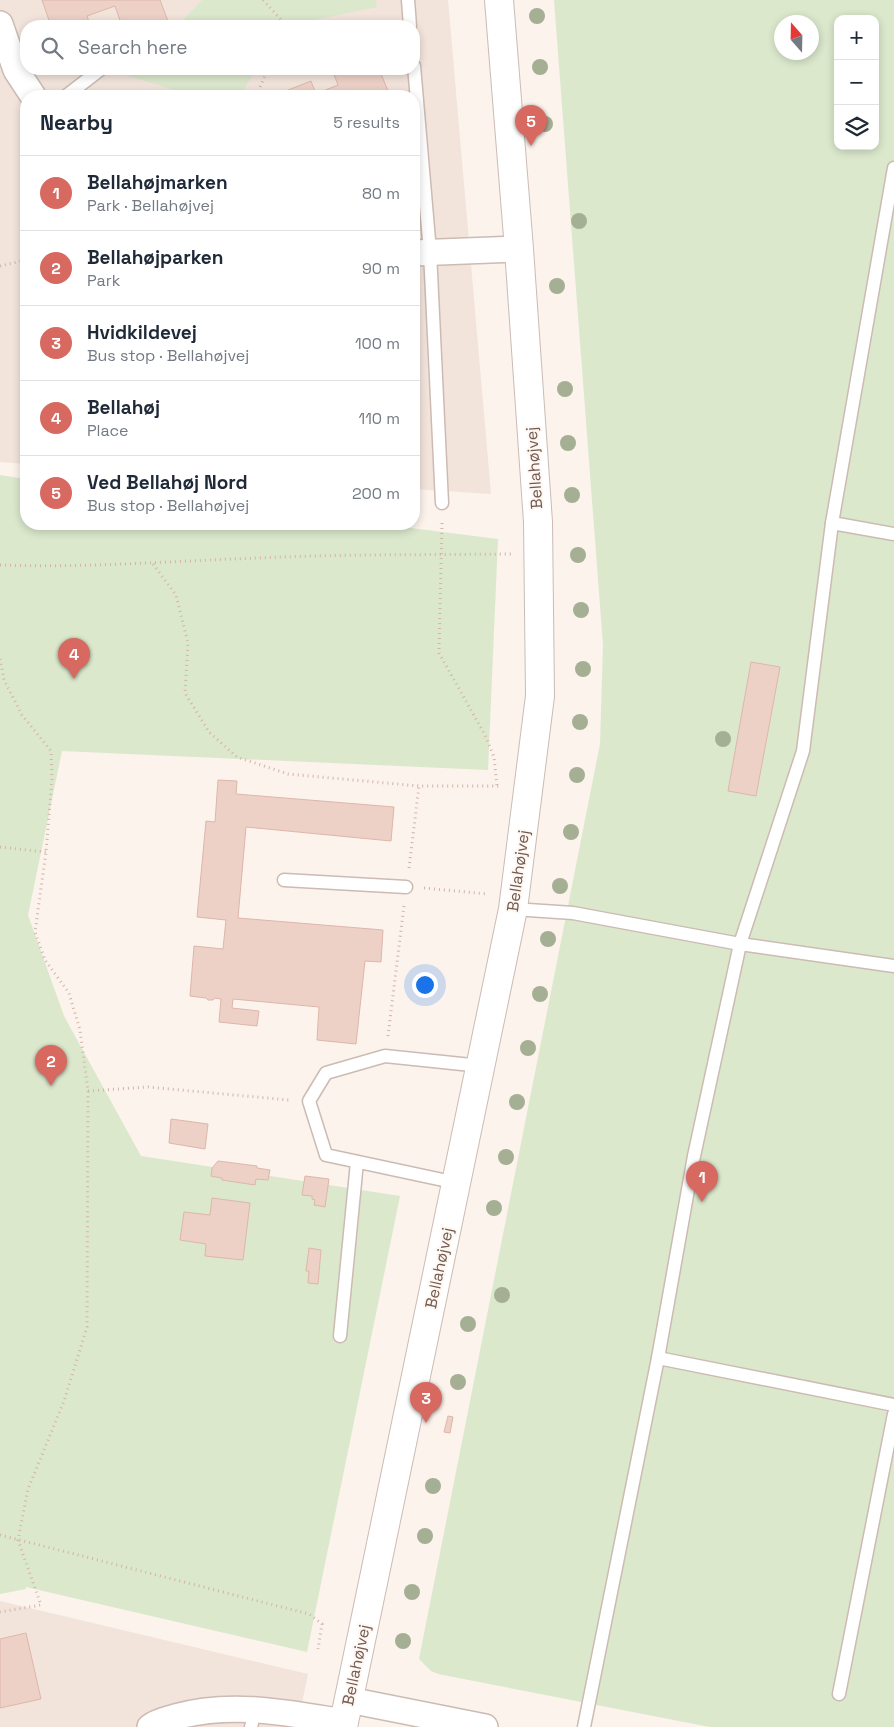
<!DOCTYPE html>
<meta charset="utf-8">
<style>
:root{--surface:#fff;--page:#f2f2f3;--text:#1f2937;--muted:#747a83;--line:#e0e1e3;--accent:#d76960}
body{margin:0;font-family:"Space Grotesk",sans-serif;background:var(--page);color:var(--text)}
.controls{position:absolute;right:15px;top:15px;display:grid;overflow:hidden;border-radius:10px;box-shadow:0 2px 8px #0003}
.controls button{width:45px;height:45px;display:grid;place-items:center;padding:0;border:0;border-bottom:1px solid var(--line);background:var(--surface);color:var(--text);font:25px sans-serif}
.compass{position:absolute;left:774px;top:15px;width:45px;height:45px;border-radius:50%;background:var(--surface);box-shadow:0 2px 8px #0003;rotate:340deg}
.you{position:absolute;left:424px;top:984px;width:18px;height:18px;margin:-12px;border:4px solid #fff;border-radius:50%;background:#1a73e8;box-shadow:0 0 0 8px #1a73e833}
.badge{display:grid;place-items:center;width:32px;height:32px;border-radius:50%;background:var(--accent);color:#fff;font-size:16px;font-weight:700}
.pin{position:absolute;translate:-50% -41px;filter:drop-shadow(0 1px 2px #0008)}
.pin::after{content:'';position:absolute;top:26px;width:18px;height:15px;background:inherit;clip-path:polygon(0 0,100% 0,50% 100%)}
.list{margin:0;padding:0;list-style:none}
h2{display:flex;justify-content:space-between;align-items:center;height:65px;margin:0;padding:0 20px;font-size:21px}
h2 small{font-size:16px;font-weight:400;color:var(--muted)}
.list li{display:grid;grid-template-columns:32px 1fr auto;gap:15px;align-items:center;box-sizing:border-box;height:75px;padding:0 20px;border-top:1px solid var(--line)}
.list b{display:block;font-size:19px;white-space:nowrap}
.list p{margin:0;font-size:16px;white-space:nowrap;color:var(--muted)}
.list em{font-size:16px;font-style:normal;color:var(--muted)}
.icon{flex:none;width:28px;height:28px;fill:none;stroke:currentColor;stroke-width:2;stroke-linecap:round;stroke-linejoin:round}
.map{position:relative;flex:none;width:894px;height:1727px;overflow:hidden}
.search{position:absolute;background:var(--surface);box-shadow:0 2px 8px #0003;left:20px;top:20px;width:400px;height:55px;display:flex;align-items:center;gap:12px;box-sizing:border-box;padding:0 18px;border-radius:20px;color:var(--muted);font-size:19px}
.panel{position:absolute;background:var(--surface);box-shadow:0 2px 8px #0003;left:20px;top:90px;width:400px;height:440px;border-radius:20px}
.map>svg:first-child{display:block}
</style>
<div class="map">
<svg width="894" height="1727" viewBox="0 0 894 1727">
<rect width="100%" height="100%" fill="#fbf3ec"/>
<!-- residential -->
<g fill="#f2e4db" fill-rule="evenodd">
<path d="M0,0H448L491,494L414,489V96H26V464L0,462ZM26,26H414V69H26Z"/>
<polygon points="0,1601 308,1674 297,1727 0,1727"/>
</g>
<!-- green -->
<g fill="#dbe8cc" fill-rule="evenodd">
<polygon points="202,0 376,0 377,7 285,26 177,26"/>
<path d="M554,0H894V1727H710L438,1674L431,1671L419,1659L600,744L603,645ZM838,19H875V146H838ZM782,22H812V52H782Z"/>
<polygon points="136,69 255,69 241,96 193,96 129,76"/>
<polygon points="0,475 26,479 26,524 379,524 498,539 488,770 62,751 28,915 64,1016 141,1156 400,1196 307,1652 26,1587 26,1589 0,1594"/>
</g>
<!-- building -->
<g fill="#edd1c7" stroke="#deb6a9">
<polygon points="42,0 160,0 169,24 164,26 122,26 115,6 87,16 90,25 87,26 51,26"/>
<polygon points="332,69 379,69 390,96 273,96 311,81 316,94 338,85"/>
<polygon points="751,662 780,667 756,796 728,791"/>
<polygon points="218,780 237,781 236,794 394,807 391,841 246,827 238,918 383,930 381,962 365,961 356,1044 317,1040 319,1007 233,999 232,1008 259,1011 257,1026 219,1022 221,999 215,998 213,1000 208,1000 206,998 190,996 194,946 223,949 226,920 197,917 206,821 215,822"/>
<polygon points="171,1119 208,1124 205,1149 169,1143"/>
<polygon points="218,1161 257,1166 257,1168 270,1170 268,1180 256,1179 255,1185 222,1180 222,1178 211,1176 212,1168"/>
<polygon points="305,1176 329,1179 325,1207 314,1205 315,1200 312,1199 312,1196 302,1195"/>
<polygon points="212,1198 250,1203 243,1260 205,1256 206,1244 180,1240 184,1212 210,1215"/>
<polygon points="309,1248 321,1250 318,1284 308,1283 309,1271 306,1271"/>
<polygon points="448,1416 453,1417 450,1433 444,1432"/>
<polygon points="26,1633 41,1699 0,1708 0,1639"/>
</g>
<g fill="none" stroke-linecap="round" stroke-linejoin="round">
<defs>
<g id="service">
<polyline points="408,0 410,26"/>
<polyline points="414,66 430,252 442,503"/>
<polyline points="66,96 101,69"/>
<polyline points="832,523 894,534"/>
<polyline points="284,880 406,887"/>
<polyline points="513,909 573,913 740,944 894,966"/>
<polyline points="457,1183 326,1155 309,1101 326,1073 385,1056 481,1066"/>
<polyline points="340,1336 357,1162"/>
<polyline points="658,1358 894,1405"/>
<polyline points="839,1694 894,1414"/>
<polyline points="251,1727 255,1710"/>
<polyline points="584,1727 658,1358 694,1156 740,944 803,751 832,523 894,168"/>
</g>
<g id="minor">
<polyline points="0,24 16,70 33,96"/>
<polyline points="414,253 519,249"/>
<polyline points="349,1700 485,1727"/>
<path d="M150,1727C158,1721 166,1720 175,1717C231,1701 288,1713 344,1722"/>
</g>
<polyline id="tertiary" points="343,1727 513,909 540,696 538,522 519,249 499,0"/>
</defs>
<!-- service casing -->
<use href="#service" stroke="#ccbbb3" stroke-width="15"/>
<!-- minor casing -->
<use href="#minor" stroke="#ccbbb3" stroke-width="28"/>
<!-- tertiary casing -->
<use href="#tertiary" stroke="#ccbbb3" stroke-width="30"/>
<!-- path -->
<g stroke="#d3b4a9" stroke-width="3" stroke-dasharray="1 4" stroke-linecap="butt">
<polyline points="263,0 287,26"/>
<polyline points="256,96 268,69"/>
<polyline points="0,266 26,260"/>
<polyline points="442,523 439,653 485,735 494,757 497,786"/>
<polyline points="153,564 176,595 188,643 185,693 209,732 237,757 288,774 419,786 501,786"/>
<path d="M0,565C86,568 172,561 258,558C342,554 427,555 512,554"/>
<polyline points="0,659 4,680 22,715 51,751 52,779 46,852 35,932 45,960 69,993 80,1030 88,1091 87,1327 64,1401 28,1489 18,1540 41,1605 0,1612"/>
<polyline points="0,847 46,852"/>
<polyline points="409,868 419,786"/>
<polyline points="424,888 488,894"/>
<polyline points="388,1036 404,906"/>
<polyline points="88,1091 148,1087 289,1100"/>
<polyline points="0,1535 309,1614 322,1624 318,1649"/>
</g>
<!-- service -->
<use href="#service" stroke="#fff" stroke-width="12"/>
<!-- minor -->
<use href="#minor" stroke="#fff" stroke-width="25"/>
<!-- tertiary -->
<use href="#tertiary" stroke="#fff" stroke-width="28"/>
</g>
<!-- trees -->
<g fill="#a5af93">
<circle cx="537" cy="16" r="8"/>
<circle cx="540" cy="67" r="8"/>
<circle cx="545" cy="124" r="8"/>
<circle cx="579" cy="221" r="8"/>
<circle cx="557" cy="286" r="8"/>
<circle cx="565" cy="389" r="8"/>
<circle cx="568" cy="443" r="8"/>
<circle cx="572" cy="495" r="8"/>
<circle cx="578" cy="555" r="8"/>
<circle cx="581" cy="610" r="8"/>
<circle cx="583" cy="669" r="8"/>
<circle cx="580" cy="722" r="8"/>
<circle cx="723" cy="739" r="8"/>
<circle cx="577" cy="775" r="8"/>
<circle cx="571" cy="832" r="8"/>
<circle cx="560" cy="886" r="8"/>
<circle cx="548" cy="939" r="8"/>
<circle cx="540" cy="994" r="8"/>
<circle cx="528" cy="1048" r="8"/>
<circle cx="517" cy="1102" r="8"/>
<circle cx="506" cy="1157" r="8"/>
<circle cx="494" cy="1208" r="8"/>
<circle cx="502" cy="1295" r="8"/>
<circle cx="468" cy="1324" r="8"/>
<circle cx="458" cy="1382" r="8"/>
<circle cx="433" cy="1486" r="8"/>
<circle cx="425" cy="1536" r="8"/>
<circle cx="412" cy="1592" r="8"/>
<circle cx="403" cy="1641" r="8"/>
</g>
<g text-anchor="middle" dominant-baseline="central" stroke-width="4" stroke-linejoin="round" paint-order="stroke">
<!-- street labels -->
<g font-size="16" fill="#745951" stroke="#fef8f3">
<text transform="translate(534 468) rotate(-94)">Bellahøjvej</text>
<text transform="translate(518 871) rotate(-82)">Bellahøjvej</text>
<text transform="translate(439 1268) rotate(-78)">Bellahøjvej</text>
<text transform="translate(356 1665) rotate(-78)">Bellahøjvej</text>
</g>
</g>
</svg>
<div class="controls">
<button>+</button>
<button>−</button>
<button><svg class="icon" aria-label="layers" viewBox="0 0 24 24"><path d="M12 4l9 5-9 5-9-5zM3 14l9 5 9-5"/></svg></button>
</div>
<svg class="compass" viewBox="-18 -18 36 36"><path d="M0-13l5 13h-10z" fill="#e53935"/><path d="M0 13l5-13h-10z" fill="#747a83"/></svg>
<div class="you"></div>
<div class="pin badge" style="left:702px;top:1202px">1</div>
<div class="pin badge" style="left:51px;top:1086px">2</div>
<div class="pin badge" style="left:426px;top:1423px">3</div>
<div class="pin badge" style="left:74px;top:679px">4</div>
<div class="pin badge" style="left:531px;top:146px">5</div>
<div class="search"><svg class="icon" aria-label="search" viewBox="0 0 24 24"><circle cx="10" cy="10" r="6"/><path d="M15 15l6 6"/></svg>Search here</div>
<section class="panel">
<h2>Nearby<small>5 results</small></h2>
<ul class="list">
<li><span class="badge">1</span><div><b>Bellahøjmarken</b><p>Park · Bellahøjvej</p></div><em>80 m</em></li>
<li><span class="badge">2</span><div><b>Bellahøjparken</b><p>Park</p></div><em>90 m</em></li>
<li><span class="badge">3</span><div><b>Hvidkildevej</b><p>Bus stop · Bellahøjvej</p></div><em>100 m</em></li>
<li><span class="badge">4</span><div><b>Bellahøj</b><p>Place</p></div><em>110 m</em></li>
<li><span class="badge">5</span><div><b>Ved Bellahøj Nord</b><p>Bus stop · Bellahøjvej</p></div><em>200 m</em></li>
</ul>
</section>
</div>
